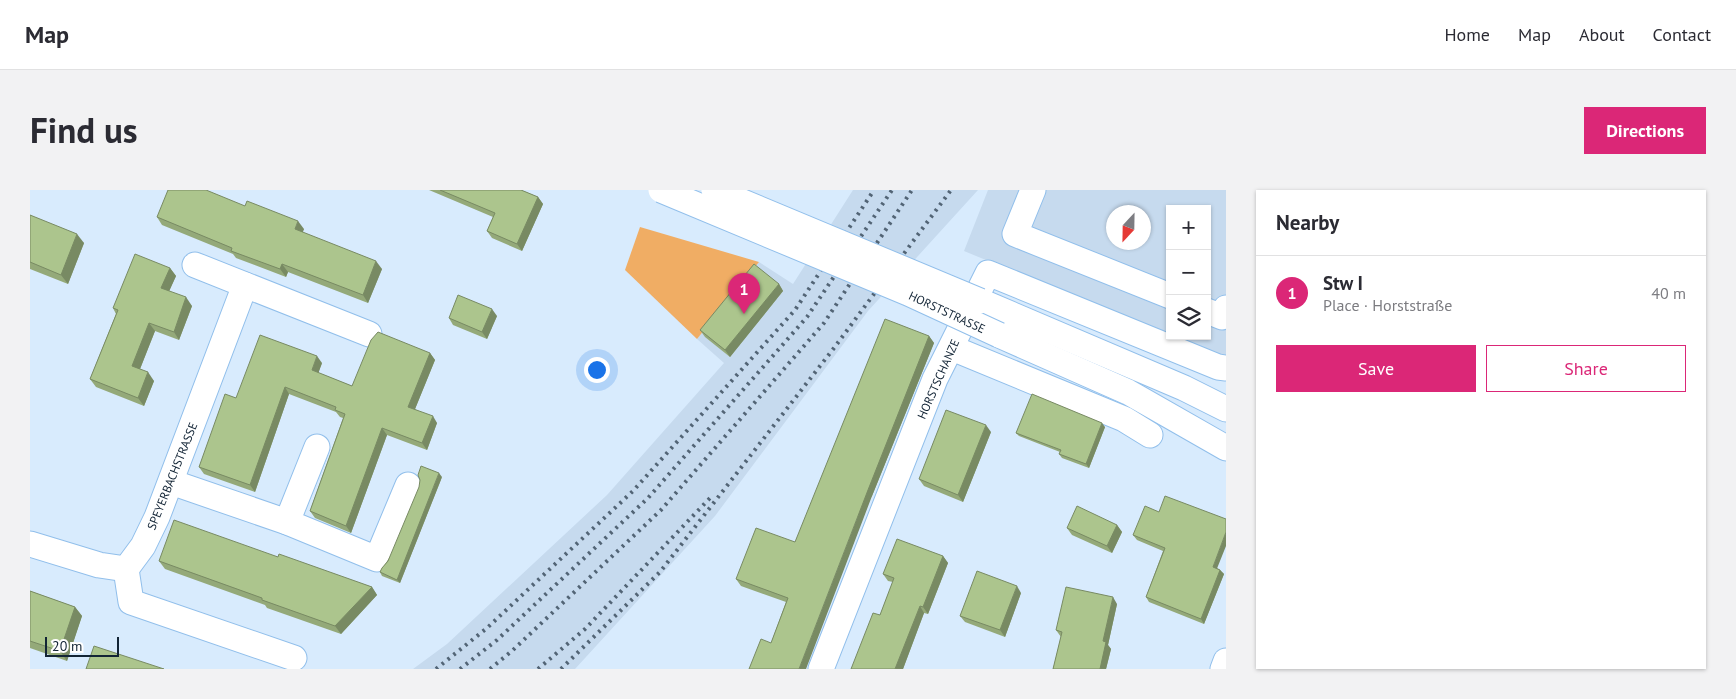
<!DOCTYPE html>
<meta charset="utf-8">
<style>
:root{--surface:#fff;--page:#f2f2f3;--text:#2b2b33;--muted:#7c7c81;--line:#e1e1e2;--accent:#db2777}
body{margin:0;font-family:"PT Sans",sans-serif;background:var(--page);color:var(--text)}
.controls{position:absolute;right:15px;top:15px;display:grid;overflow:hidden;border-radius:0px;box-shadow:0 1px 4px #0004}
.controls button{width:45px;height:45px;display:grid;place-items:center;padding:0;border:0;border-bottom:1px solid var(--line);background:var(--surface);color:var(--text);font:25px sans-serif}
.compass{position:absolute;left:1076px;top:15px;width:45px;height:45px;border-radius:50%;background:var(--surface);box-shadow:0 1px 4px #0004;rotate:202deg}
.scale{position:absolute;left:15px;bottom:12px;width:74px;box-sizing:border-box;padding-left:5px;border:2px solid #122435;border-top:0;font-size:14px;line-height:18px;white-space:nowrap;color:#122435;-webkit-text-stroke:4px #fff;paint-order:stroke}
.you{position:absolute;left:566px;top:179px;width:18px;height:18px;margin:-12px;border:4px solid #fff;border-radius:50%;background:#1a73e8;box-shadow:0 0 0 8px #1a73e833}
.badge{display:grid;place-items:center;width:32px;height:32px;border-radius:50%;background:var(--accent);color:#fff;font-size:16px;font-weight:700}
.pin{position:absolute;translate:-50% -41px;filter:drop-shadow(0 1px 2px #0008)}
.pin::after{content:'';position:absolute;top:26px;width:18px;height:15px;background:inherit;clip-path:polygon(0 0,100% 0,50% 100%)}
.list{margin:0;padding:0;list-style:none}
h2{display:flex;justify-content:space-between;align-items:center;height:65px;margin:0;padding:0 20px;font-size:21px}
h2 small{font-size:16px;font-weight:400;color:var(--muted)}
.list li{display:grid;grid-template-columns:32px 1fr auto;gap:15px;align-items:center;box-sizing:border-box;height:75px;padding:0 20px;border-top:1px solid var(--line)}
.list b{display:block;font-size:19px;white-space:nowrap}
.list p{margin:0;font-size:16px;white-space:nowrap;color:var(--muted)}
.list em{font-size:16px;font-style:normal;color:var(--muted)}
.actions{display:flex;gap:10px;padding:15px 20px}
.actions a{flex:1;padding:11px 0;border:1px solid var(--accent);border-radius:0px;text-align:center;font-size:18px;color:var(--accent)}
.actions .main{background:var(--accent);color:#fff}
.icon{flex:none;width:28px;height:28px;fill:none;stroke:currentColor;stroke-width:2;stroke-linecap:round;stroke-linejoin:round}
.map{position:relative;flex:none;width:1196px;height:479px;overflow:hidden;border-radius:0px}
header{display:flex;align-items:center;gap:30px;box-sizing:border-box;height:70px;padding:0 25px;background:var(--surface);border-bottom:1px solid var(--line)}
header strong{font-size:24px}
nav{display:flex;gap:28px;margin-inline-start:auto;font-size:18px}
.intro{display:flex;align-items:center;justify-content:space-between;box-sizing:border-box;height:120px;padding:0 30px}
h1{margin:0;font-size:35px}
.button{padding:12px 22px;border-radius:0px;background:var(--accent);color:#fff;font-size:18px;font-weight:700}
main{display:flex;gap:30px;padding:0 30px}
aside{flex:1;background:var(--surface);border-radius:0px;box-shadow:0 1px 4px #0004}
.map>svg:first-child{display:block}
</style>
<header>
<strong>Map</strong>
<nav><a>Home</a><a>Map</a><a>About</a><a>Contact</a></nav>
</header>
<div class="intro"><h1>Find us</h1><a class="button">Directions</a></div>
<main>
<div class="map">
<svg width="1196" height="479" viewBox="0 0 1196 479">
<rect width="100%" height="100%" fill="#d8ebfd"/>
<!-- built -->
<g fill="#c6daee" fill-rule="evenodd">
<polygon points="823,0 948,0 838,121 685,326 545,479 383,479 417,454 577,305 694,173 667,149 729,72 763,94"/>
<path d="M958,0H1196V165L1176,161L1140,146H1177V19H1140V146L934,61ZM1084,22H1114V52H1084Z"/>
</g>
<!-- green -->
<polygon fill="#f0ad64" points="610,37 729,72 667,149 595,80"/>
<g fill="none" stroke-linecap="round" stroke-linejoin="round">
<defs>
<g id="minor">
<polyline points="1003,0 985,44 1140,106"/>
<polyline points="165,75 339,144"/>
<polyline points="950,111 1154,198 1196,219"/>
<polyline points="1177,121 1192,127 1196,118"/>
<polyline points="969,145 1098,202 1196,258"/>
<polyline points="922,158 1094,229 1120,245"/>
<polyline points="141,292 257,332 347,369 378,295"/>
<polyline points="257,332 287,257"/>
<polyline points="0,354 69,375 96,379 113,356 127,327 215,95"/>
<polyline points="96,379 101,412 264,468"/>
<polyline points="791,479 905,189 958,83 1188,177 1196,178"/>
<polyline points="1193,479 1196,471"/>
</g>
</defs>
<!-- minor casing -->
<use href="#minor" stroke="#91bfeb" stroke-width="27"/>
<!-- minor -->
<use href="#minor" stroke="#fff" stroke-width="25"/>
<!-- rail -->
<g stroke="#526475" stroke-width="4" stroke-dasharray="2.5 5" stroke-linecap="butt">
<polyline points="406,479 457,438 603,301 765,120 844,0"/>
<polyline points="430,479 467,450 618,308 777,127 862,0"/>
<polyline points="460,479 483,460 631,320 794,133 882,0"/>
<polyline points="508,479 555,439 681,307"/>
<polyline points="531,479 630,382 804,158 921,0"/>
</g>
<defs>
<g id="minor-bridge">
<polyline points="631,0 878,103 969,145"/>
<polyline points="684,0 950,111"/>
</g>
</defs>
<!-- minor-bridge casing -->
<use href="#minor-bridge" stroke="#91bfeb" stroke-width="27" stroke-linecap="butt"/>
<!-- minor-bridge -->
<use href="#minor-bridge" stroke="#fff" stroke-width="25"/>
</g>
<!-- wall -->
<g fill="#94a979">
<polygon points="399,0 491,0 508,7 513,14 492,61 462,48 457,41 463,27"/>
<polygon points="0,25 54,53 38,94 0,79"/>
<polygon points="127,27 274,39 272,42 352,79 338,113 258,82 256,87 206,68 203,64 132,35"/>
<polygon points="140,78 146,86 139,101 162,116 149,150 125,141 110,179 124,191 114,216 66,197 60,189 86,124 83,118"/>
<polygon points="749,94 753,101 700,167 675,147 670,140"/>
<polygon points="467,126 457,149 423,135 419,128"/>
<polygon points="899,146 904,153 842,306 741,453 756,412 711,396 706,389 765,352"/>
<polygon points="400,163 405,170 385,219 407,233 397,260 357,245 321,343 285,328 280,321 313,228 310,227 306,222 259,204 225,302 174,284 169,277 206,208 292,173 288,183 322,196"/>
<polygon points="1075,237 1059,278 1032,268 1029,264 1030,262 989,246 986,243"/>
<polygon points="961,242 933,312 894,296 889,289"/>
<polygon points="412,287 370,393 352,386 350,382"/>
<polygon points="1129,322 1187,378 1190,380 1194,384 1174,434 1119,412 1116,407 1133,361 1107,350 1103,345"/>
<polygon points="1087,335 1092,342 1082,363 1042,345 1037,338"/>
<polygon points="913,366 918,373 898,424 894,423 873,479 821,479 850,425 863,392 858,391 853,384"/>
<polygon points="248,367 342,397 347,405 311,444 237,418 235,415 135,379 129,371"/>
<polygon points="0,401 45,417 52,426 37,471 0,458"/>
<polygon points="991,403 975,447 935,432 930,426"/>
<polygon points="1087,414 1078,455 1081,459 1076,479 1023,479 1031,447 1026,440"/>
</g>
<!-- shaded-wall -->
<g fill="#788a63">
<polygon points="508,7 513,14 492,61 487,54"/>
<polygon points="268,31 274,39 271,47 265,39"/>
<polygon points="47,44 54,53 38,94 31,85"/>
<polygon points="346,71 352,79 338,113 333,105"/>
<polygon points="252,74 258,82 256,87 250,79"/>
<polygon points="140,78 146,86 137,106 131,98"/>
<polygon points="749,94 753,101 700,167 695,160"/>
<polygon points="156,107 162,116 149,150 144,142"/>
<polygon points="462,119 467,126 457,149 452,142"/>
<polygon points="119,133 125,141 108,184 102,176"/>
<polygon points="899,146 904,153 842,306 776,479 769,479 838,300"/>
<polygon points="400,163 405,170 383,224 378,217"/>
<polygon points="287,166 292,173 287,187 282,180"/>
<polygon points="118,182 124,191 114,216 108,208"/>
<polygon points="255,197 259,204 225,302 220,295"/>
<polygon points="403,226 407,233 397,260 392,253"/>
<polygon points="1072,233 1075,237 1059,278 1056,274"/>
<polygon points="956,235 961,242 933,312 928,305"/>
<polygon points="352,238 357,245 321,343 316,336"/>
<polygon points="409,283 412,287 370,393 367,390"/>
<polygon points="1087,335 1092,342 1082,363 1077,356"/>
<polygon points="1196,342 1196,356 1186,381 1183,377"/>
<polygon points="913,366 918,373 898,424 893,417"/>
<polygon points="1190,380 1194,384 1174,434 1171,429"/>
<polygon points="987,396 991,403 975,447 970,440"/>
<polygon points="342,397 347,405 311,444 305,436"/>
<polygon points="1083,407 1087,414 1078,455 1081,459 1076,479 1070,479 1073,451"/>
<polygon points="890,416 894,423 873,479 865,479"/>
<polygon points="45,417 52,426 37,471 30,461"/>
</g>
<!-- building -->
<g fill="#acc58d" stroke="#788a63">
<polygon points="138,0 176,0 215,16 217,11 268,31 265,39 346,71 333,105 252,74 250,79 201,61 202,58 127,27"/>
<polygon points="410,0 491,0 508,7 487,54 457,41 465,23"/>
<polygon points="0,25 47,44 31,85 0,72"/>
<polygon points="105,64 140,78 131,98 156,107 144,142 119,133 102,176 118,182 108,208 60,189 88,120 83,118"/>
<polygon points="724,74 749,94 695,160 670,140"/>
<polygon points="428,105 462,119 452,142 419,128"/>
<polygon points="855,129 899,146 838,300 769,479 719,479 731,449 741,453 758,408 706,389 726,338 765,352"/>
<polygon points="348,142 400,163 378,217 403,226 392,253 352,238 316,336 280,321 315,224 305,220 306,217 255,197 220,295 169,277 195,204 206,208 230,145 287,166 282,180 322,196 341,150"/>
<polygon points="1002,204 1072,233 1056,274 1029,264 1031,260 986,243"/>
<polygon points="916,220 956,235 928,305 889,289"/>
<polygon points="391,276 409,283 367,390 350,382 352,378 358,371 389,297 390,290 388,285"/>
<polygon points="1135,306 1196,329 1196,342 1183,377 1190,380 1171,429 1116,407 1135,358 1103,345 1115,316 1129,322"/>
<polygon points="1047,316 1087,335 1077,356 1037,338"/>
<polygon points="144,330 248,367 249,364 342,397 305,436 232,410 232,408 129,371"/>
<polygon points="867,349 913,366 893,417 890,416 865,479 821,479 843,423 850,425 864,388 853,384"/>
<polygon points="947,381 987,396 970,440 930,426"/>
<polygon points="1036,397 1083,407 1073,451 1076,452 1070,479 1023,479 1032,442 1026,440"/>
<polygon points="0,401 45,417 30,461 0,451"/>
<polygon points="64,456 134,479 56,479"/>
</g>
<g text-anchor="middle" dominant-baseline="central" stroke-width="5" stroke-linejoin="round" paint-order="stroke">
<!-- street labels -->
<g font-size="12" fill="#122435" stroke="#fff">
<text transform="translate(917 122) rotate(25)">HORSTSTRASSE</text>
<text transform="translate(908 189) rotate(-66)">HORSTSCHANZE</text>
<text transform="translate(142 286) rotate(-68)">SPEYERBACHSTRASSE</text>
</g>
</g>
</svg>
<div class="controls">
<button>+</button>
<button>−</button>
<button><svg class="icon" aria-label="layers" viewBox="0 0 24 24"><path d="M12 4l9 5-9 5-9-5zM3 14l9 5 9-5"/></svg></button>
</div>
<svg class="compass" viewBox="-18 -18 36 36"><path d="M0-13l5 13h-10z" fill="#e53935"/><path d="M0 13l5-13h-10z" fill="#7c7c81"/></svg>
<div class="scale">20 m</div>
<div class="you"></div>
<div class="pin badge" style="left:714px;top:124px">1</div>
</div>
<aside>
<h2>Nearby<small></small></h2>
<ul class="list">
<li><span class="badge">1</span><div><b>Stw I</b><p>Place · Horststraße</p></div><em>40 m</em></li>
</ul>
<div class="actions"><a class="main">Save</a><a>Share</a></div>
</aside>
</main>
